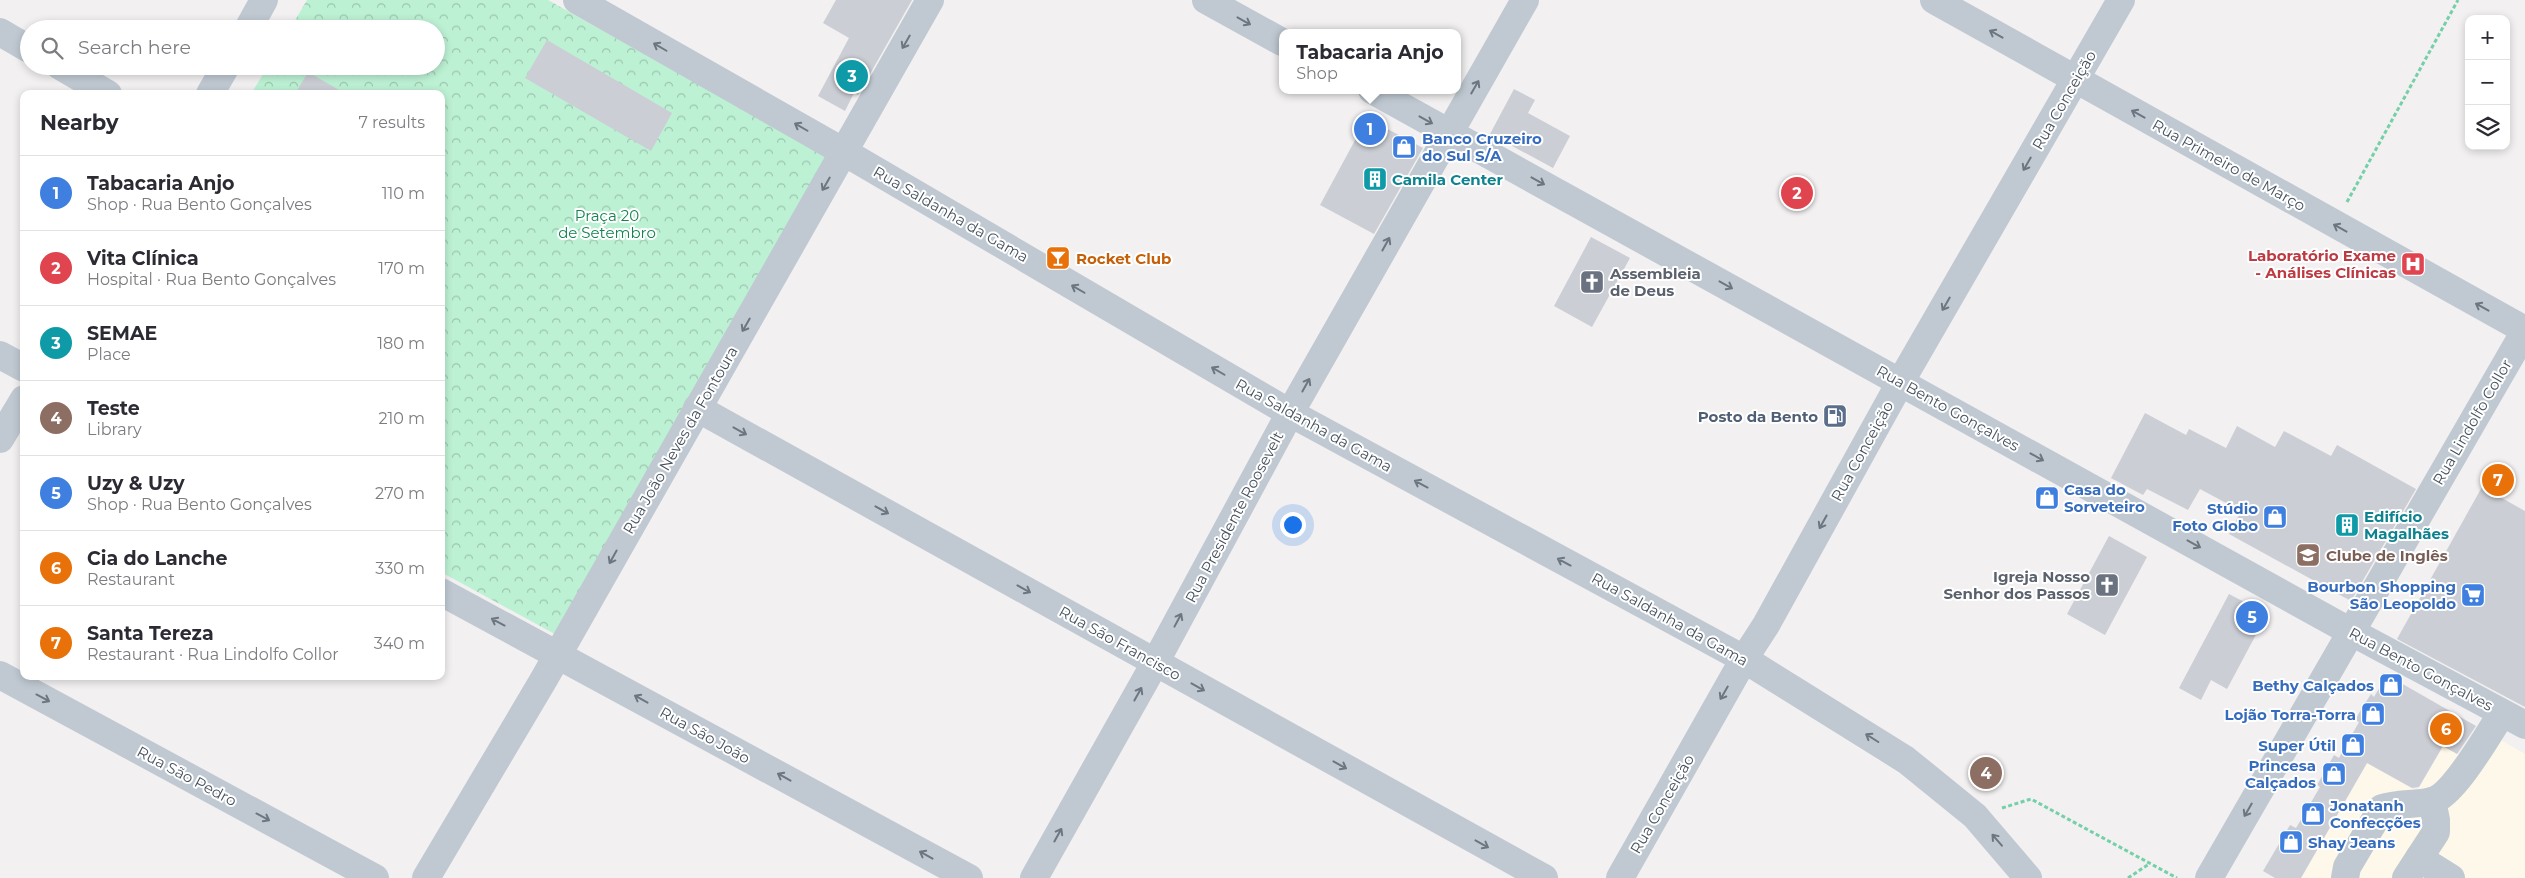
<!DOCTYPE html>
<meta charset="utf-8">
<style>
:root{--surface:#fff;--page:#f2f2f3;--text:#2b2b33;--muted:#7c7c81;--line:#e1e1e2;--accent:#1365e9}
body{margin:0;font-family:Montserrat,sans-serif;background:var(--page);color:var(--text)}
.controls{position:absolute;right:15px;top:15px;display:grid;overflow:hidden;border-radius:10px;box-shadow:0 2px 8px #0003}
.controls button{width:45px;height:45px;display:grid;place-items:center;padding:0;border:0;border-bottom:1px solid var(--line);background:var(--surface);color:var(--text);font:25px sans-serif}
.you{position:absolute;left:1292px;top:524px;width:18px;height:18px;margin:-12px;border:4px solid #fff;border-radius:50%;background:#1a73e8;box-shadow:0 0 0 8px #1a73e833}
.badge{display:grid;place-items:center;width:32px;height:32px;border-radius:50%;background:var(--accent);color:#fff;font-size:16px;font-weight:700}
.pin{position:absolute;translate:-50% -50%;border:2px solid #fff;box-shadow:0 1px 5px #0006}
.popup{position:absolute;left:1279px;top:29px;width:182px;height:65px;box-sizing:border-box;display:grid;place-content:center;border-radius:10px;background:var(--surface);filter:drop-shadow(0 1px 4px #0005);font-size:16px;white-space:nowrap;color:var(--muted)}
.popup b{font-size:19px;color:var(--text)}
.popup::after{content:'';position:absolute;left:50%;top:100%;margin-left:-10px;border:10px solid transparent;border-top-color:var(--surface)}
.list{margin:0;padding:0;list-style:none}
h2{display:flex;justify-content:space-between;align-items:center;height:65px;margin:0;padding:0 20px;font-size:21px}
h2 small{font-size:16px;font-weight:400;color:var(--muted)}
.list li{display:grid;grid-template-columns:32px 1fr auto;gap:15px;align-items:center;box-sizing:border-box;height:75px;padding:0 20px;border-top:1px solid var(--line)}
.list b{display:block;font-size:19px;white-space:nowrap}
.list p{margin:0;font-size:16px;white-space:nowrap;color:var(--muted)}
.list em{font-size:16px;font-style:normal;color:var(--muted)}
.icon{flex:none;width:28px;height:28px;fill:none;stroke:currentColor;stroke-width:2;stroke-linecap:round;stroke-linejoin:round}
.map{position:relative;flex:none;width:2525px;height:878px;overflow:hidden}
.search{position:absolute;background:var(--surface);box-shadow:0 2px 8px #0003;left:20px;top:20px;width:425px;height:55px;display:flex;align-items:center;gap:12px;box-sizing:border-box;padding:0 18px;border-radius:28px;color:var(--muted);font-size:19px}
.panel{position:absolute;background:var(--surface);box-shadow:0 2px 8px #0003;left:20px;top:90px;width:425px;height:590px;border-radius:10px}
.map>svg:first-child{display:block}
</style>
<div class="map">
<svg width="2525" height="878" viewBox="0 0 2525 878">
<defs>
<pattern id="forest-crowns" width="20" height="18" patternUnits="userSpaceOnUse" patternTransform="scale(1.25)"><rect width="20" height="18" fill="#bdf1d4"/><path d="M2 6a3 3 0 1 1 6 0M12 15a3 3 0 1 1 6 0" fill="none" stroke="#9bc6af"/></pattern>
</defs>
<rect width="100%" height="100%" fill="#f2f0f0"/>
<!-- commercial -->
<polygon fill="#fdf8e9" points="2479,727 2525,754 2525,878 2301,878 2367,763 2417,791 2443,746 2462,756"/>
<!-- forest -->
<polygon fill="url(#forest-crowns)" points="307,0 548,0 834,161 562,638 441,572 441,94 251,94 268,66 436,66 436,29 290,29"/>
<!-- building -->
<g fill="#ccced5">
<polygon points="836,0 912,0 858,95 854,93 845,111 818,96 849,38 823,23"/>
<polygon points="547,40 672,113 651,151 525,78"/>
<polygon points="308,72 346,94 295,94"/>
<polygon points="1514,89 1535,100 1528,113 1570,136 1553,168 1490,134"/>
<polygon points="1367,118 1423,148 1374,234 1320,205"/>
<polygon points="1591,237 1630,258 1592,327 1554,306"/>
<polygon points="2145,413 2186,435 2189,429 2226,448 2237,426 2275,447 2284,431 2331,456 2337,445 2416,489 2351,601 2229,534 2241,511 2200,489 2188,510 2147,489 2143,495 2111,478"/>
<polygon points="2482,487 2525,511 2525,707 2397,639"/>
<polygon points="2109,536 2147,557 2105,635 2067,614"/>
<polygon points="2229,594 2267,614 2227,689 2211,680 2201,700 2179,688"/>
<polygon points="2387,675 2476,726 2457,754 2443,746 2419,787 2412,788 2367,763 2301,878 2275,878 2263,871 2290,825 2296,828 2320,787 2317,785 2334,755 2339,758 2359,722 2355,720 2362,708 2371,694 2374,697"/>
</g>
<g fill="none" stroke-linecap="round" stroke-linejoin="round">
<!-- path -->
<g stroke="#74d0a8" stroke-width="3" stroke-dasharray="4 2.5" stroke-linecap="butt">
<polyline points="2347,202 2458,0"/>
<polyline points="2002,808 2031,799 2177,878"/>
<polyline points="2128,878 2149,864"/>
</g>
<!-- minor -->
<g stroke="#c0c9d2" stroke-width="28">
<polyline points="577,0 844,152 1290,413 1744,659 1906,760 1975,816 2028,878"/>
<polyline points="1206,0 1282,42"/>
<polyline points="1934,0 2525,330"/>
<polyline points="248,29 264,0"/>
<polyline points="0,32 29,49"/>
<polyline points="60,66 108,94"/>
<polyline points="1372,90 2344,628 2525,725"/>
<polyline points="210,94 226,66"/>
<polyline points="0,355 24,368"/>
<polyline points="697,408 1544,878"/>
<polyline points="0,439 24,399"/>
<polyline points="441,592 969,878"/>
<polyline points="0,675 375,878"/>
<polyline points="2419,858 2451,878"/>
<polyline points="426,878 544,679 930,0"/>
<polyline points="1034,878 1155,663 1290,413 1525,0"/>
<polyline points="1620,878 1744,659 1766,625 1901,381 2121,0"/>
<polyline points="2209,878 2525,331"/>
<path d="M2345,878L2347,867L2382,808C2398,803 2416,805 2432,801C2454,795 2489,733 2502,713"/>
<polyline points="2406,878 2436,832 2436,820 2432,801"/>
</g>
</g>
<!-- one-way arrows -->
<defs><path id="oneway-shaft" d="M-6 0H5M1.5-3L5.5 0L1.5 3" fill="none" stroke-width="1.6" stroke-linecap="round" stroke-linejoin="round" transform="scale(1.25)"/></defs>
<g stroke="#6b7681">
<use href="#oneway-shaft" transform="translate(1244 21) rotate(29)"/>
<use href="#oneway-shaft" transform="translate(1996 34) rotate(-151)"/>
<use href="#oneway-shaft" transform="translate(906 42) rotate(120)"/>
<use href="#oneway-shaft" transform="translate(660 47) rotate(-150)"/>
<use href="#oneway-shaft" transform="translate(1475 87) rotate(-60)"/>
<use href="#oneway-shaft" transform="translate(2138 114) rotate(-151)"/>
<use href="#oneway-shaft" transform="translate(1426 120) rotate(29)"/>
<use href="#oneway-shaft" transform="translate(801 127) rotate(-150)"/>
<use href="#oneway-shaft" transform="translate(2027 164) rotate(120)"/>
<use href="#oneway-shaft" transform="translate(1538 181) rotate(29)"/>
<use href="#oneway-shaft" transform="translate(826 184) rotate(120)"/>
<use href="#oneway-shaft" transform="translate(2340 228) rotate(-151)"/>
<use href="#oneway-shaft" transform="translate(1386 244) rotate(-61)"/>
<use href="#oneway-shaft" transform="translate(1726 285) rotate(29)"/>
<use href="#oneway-shaft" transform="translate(1078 289) rotate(-150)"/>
<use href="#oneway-shaft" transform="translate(1946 304) rotate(120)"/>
<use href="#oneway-shaft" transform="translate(2482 307) rotate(-151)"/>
<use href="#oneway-shaft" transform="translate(746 325) rotate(120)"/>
<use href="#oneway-shaft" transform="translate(1218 371) rotate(-150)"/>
<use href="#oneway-shaft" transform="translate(1306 385) rotate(-61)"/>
<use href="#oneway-shaft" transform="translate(740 431) rotate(29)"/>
<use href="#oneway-shaft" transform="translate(2037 457) rotate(29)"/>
<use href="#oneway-shaft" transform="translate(1421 484) rotate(-152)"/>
<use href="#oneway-shaft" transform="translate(882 510) rotate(29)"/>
<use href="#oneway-shaft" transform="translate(1823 522) rotate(119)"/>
<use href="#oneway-shaft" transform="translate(2194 544) rotate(29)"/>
<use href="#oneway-shaft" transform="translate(613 557) rotate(119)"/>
<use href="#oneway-shaft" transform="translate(1564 562) rotate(-152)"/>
<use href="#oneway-shaft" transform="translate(1024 589) rotate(29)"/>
<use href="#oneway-shaft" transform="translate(1178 620) rotate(-62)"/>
<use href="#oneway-shaft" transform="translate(498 622) rotate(-152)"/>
<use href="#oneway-shaft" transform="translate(1198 687) rotate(29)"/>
<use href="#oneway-shaft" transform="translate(1724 693) rotate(120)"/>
<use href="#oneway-shaft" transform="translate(1138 694) rotate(-61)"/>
<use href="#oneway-shaft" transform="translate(43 698) rotate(28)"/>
<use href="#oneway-shaft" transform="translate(641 699) rotate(-151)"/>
<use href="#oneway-shaft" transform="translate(1872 738) rotate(-148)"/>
<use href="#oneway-shaft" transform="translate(1340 765) rotate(29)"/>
<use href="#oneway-shaft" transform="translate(784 777) rotate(-151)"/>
<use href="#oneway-shaft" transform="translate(2248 810) rotate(120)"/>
<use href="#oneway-shaft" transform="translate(263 817) rotate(28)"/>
<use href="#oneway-shaft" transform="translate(1058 835) rotate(-61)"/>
<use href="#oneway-shaft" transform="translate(1997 840) rotate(-131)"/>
<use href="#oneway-shaft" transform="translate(1482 844) rotate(29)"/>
<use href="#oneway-shaft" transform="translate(926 855) rotate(-151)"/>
</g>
<!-- icons -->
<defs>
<symbol id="shop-square" viewBox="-11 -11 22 22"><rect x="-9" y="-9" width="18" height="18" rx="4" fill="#3f7fe0" stroke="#fff"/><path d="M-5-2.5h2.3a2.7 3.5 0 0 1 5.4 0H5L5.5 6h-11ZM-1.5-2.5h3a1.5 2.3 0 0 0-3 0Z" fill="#fff"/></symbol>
<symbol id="building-square" viewBox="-11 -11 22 22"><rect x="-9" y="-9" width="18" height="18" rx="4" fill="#0f9aa8" stroke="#fff"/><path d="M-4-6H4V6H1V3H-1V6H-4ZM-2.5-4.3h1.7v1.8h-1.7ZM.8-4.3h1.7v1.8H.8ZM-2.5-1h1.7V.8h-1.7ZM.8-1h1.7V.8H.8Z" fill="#fff"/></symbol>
<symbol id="bar-square" viewBox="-11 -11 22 22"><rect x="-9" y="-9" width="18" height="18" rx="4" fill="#e8710a" stroke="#fff"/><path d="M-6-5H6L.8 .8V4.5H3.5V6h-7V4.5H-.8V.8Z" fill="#fff"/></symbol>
<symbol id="hospital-square" viewBox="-11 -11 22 22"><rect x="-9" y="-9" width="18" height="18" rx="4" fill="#e0444e" stroke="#fff"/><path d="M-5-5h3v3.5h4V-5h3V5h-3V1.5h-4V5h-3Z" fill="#fff"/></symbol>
<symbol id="church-square" viewBox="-11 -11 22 22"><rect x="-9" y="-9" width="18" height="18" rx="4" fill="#6b7280" stroke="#fff"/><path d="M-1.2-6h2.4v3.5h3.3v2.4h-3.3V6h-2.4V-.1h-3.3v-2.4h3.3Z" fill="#fff"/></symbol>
<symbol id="fuel-square" viewBox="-11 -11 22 22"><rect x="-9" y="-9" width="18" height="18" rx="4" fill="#5c6f8a" stroke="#fff"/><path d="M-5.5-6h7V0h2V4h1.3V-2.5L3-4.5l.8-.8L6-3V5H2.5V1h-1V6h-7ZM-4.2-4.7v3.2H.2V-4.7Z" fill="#fff"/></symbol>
<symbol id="school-square" viewBox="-11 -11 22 22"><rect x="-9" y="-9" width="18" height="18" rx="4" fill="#8d6e63" stroke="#fff"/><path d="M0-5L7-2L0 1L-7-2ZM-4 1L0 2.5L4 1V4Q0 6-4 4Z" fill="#fff"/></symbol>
<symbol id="supermarket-square" viewBox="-11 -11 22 22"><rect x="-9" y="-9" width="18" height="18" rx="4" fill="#3f7fe0" stroke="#fff"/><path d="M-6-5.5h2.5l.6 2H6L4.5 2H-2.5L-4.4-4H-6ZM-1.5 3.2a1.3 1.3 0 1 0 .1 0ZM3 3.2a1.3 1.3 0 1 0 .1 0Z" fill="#fff"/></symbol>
</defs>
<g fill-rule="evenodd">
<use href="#shop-square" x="1390" y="133" width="28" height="28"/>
<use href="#building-square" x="1361" y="165" width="28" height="28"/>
<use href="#bar-square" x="1044" y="244" width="28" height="28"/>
<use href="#hospital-square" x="2399" y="250" width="28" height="28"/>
<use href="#church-square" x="1578" y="268" width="28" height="28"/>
<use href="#fuel-square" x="1821" y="402" width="28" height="28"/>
<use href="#shop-square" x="2033" y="484" width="28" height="28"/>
<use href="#shop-square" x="2261" y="503" width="28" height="28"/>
<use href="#building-square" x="2333" y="511" width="28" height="28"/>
<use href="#school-square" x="2294" y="541" width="28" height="28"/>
<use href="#church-square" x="2093" y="571" width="28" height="28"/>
<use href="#supermarket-square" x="2459" y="581" width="28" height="28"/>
<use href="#shop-square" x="2377" y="671" width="28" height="28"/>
<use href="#shop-square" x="2359" y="700" width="28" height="28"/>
<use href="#shop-square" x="2339" y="731" width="28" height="28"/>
<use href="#shop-square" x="2320" y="760" width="28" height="28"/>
<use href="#shop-square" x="2299" y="800" width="28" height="28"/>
<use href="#shop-square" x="2277" y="828" width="28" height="28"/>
</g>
<g text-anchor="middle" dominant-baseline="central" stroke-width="4" stroke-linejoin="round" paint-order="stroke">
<!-- street labels -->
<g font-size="15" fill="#47525e" stroke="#fff">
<text transform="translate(2064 100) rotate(-60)">Rua Conceição</text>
<text transform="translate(2229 165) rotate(29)">Rua Primeiro de Março</text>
<text transform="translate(951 214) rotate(30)">Rua Saldanha da Gama</text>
<text transform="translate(1948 408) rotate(29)">Rua Bento Gonçalves</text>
<text transform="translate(2472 422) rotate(-60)">Rua Lindolfo Collor</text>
<text transform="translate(1314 425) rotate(29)">Rua Saldanha da Gama</text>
<text transform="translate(680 440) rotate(-60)">Rua João Neves da Fontoura</text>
<text transform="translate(1862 451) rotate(-61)">Rua Conceição</text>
<text transform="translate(1234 517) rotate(-62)">Rua Presidente Roosevelt</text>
<text transform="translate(1670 619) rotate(29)">Rua Saldanha da Gama</text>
<text transform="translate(1120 643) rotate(29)">Rua São Francisco</text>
<text transform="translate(2421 669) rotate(28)">Rua Bento Gonçalves</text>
<text transform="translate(705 735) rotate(29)">Rua São João</text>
<text transform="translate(187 776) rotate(28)">Rua São Pedro</text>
<text transform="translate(1662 804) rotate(-60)">Rua Conceição</text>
</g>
<!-- shop labels -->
<g font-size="15" font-weight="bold" fill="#366cbe" stroke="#fff" text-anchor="end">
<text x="1422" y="138" text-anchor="start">Banco Cruzeiro<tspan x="1422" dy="17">do Sul S/A</tspan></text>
<text x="2064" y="489" text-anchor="start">Casa do<tspan x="2064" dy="17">Sorveteiro</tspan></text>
<text x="2258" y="508">Stúdio<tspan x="2258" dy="17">Foto Globo</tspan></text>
<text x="2456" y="586">Bourbon Shopping<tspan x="2456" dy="17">São Leopoldo</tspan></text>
<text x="2374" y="685">Bethy Calçados</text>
<text x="2356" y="714">Lojão Torra-Torra</text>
<text x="2336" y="745">Super Útil</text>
<text x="2316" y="765">Princesa<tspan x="2316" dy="17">Calçados</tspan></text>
<text x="2330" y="805" text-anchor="start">Jonatanh<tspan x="2330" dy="17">Confecções</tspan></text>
<text x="2308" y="842" text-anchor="start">Shay Jeans</text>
</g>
<!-- culture labels -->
<g font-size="15" font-weight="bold" fill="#0d838f" stroke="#fff" text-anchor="start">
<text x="1392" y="179">Camila Center</text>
<text x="2364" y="516">Edifício<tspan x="2364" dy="17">Magalhães</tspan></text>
</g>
<!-- park labels -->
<g font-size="15" fill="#148352" stroke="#fff">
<text x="607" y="215">Praça 20<tspan x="607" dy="17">de Setembro</tspan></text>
</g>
<!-- health labels -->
<g font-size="15" font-weight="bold" fill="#be3a42" stroke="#fff" text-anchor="end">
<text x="2396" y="255">Laboratório Exame<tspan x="2396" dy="17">- Análises Clínicas</tspan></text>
</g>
<!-- food labels -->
<g font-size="15" font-weight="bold" fill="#c56008" stroke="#fff" text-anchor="start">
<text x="1076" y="258">Rocket Club</text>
</g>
<!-- worship labels -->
<g font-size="15" font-weight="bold" fill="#5b616d" stroke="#fff" text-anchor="start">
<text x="1610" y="273">Assembleia<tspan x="1610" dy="17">de Deus</tspan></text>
<text x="2090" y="576" text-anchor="end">Igreja Nosso<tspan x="2090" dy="17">Senhor dos Passos</tspan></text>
</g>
<!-- service labels -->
<g font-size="15" font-weight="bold" fill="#4e5e75" stroke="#fff" text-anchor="end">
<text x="1818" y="416">Posto da Bento</text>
</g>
<!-- education labels -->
<g font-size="15" font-weight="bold" fill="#785e54" stroke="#fff" text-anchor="start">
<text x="2326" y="555">Clube de Inglês</text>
</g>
</g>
</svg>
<div class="controls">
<button>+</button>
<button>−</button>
<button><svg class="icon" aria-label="layers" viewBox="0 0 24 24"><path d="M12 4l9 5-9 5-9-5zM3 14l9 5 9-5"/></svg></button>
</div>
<div class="you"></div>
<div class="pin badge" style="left:1370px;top:129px;background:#3f7fe0">1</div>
<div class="popup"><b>Tabacaria Anjo</b>Shop</div>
<div class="pin badge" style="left:1797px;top:193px;background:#e0444e">2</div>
<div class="pin badge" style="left:852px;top:76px;background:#0f9aa8">3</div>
<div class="pin badge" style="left:1986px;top:773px;background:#8d6e63">4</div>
<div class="pin badge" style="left:2252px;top:617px;background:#3f7fe0">5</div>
<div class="pin badge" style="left:2446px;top:729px;background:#e8710a">6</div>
<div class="pin badge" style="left:2498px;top:480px;background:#e8710a">7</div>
<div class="search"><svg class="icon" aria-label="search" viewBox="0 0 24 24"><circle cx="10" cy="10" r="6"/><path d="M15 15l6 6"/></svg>Search here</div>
<section class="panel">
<h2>Nearby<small>7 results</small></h2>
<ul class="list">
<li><span class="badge" style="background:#3f7fe0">1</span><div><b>Tabacaria Anjo</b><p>Shop · Rua Bento Gonçalves</p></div><em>110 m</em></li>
<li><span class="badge" style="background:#e0444e">2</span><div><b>Vita Clínica</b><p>Hospital · Rua Bento Gonçalves</p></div><em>170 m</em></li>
<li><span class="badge" style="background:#0f9aa8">3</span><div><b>SEMAE</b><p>Place</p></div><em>180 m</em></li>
<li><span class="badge" style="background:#8d6e63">4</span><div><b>Teste</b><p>Library</p></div><em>210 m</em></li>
<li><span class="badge" style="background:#3f7fe0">5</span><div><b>Uzy &amp; Uzy</b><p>Shop · Rua Bento Gonçalves</p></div><em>270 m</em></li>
<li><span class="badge" style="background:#e8710a">6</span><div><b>Cia do Lanche</b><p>Restaurant</p></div><em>330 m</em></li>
<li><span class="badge" style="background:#e8710a">7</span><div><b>Santa Tereza</b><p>Restaurant · Rua Lindolfo Collor</p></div><em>340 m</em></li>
</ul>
</section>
</div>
